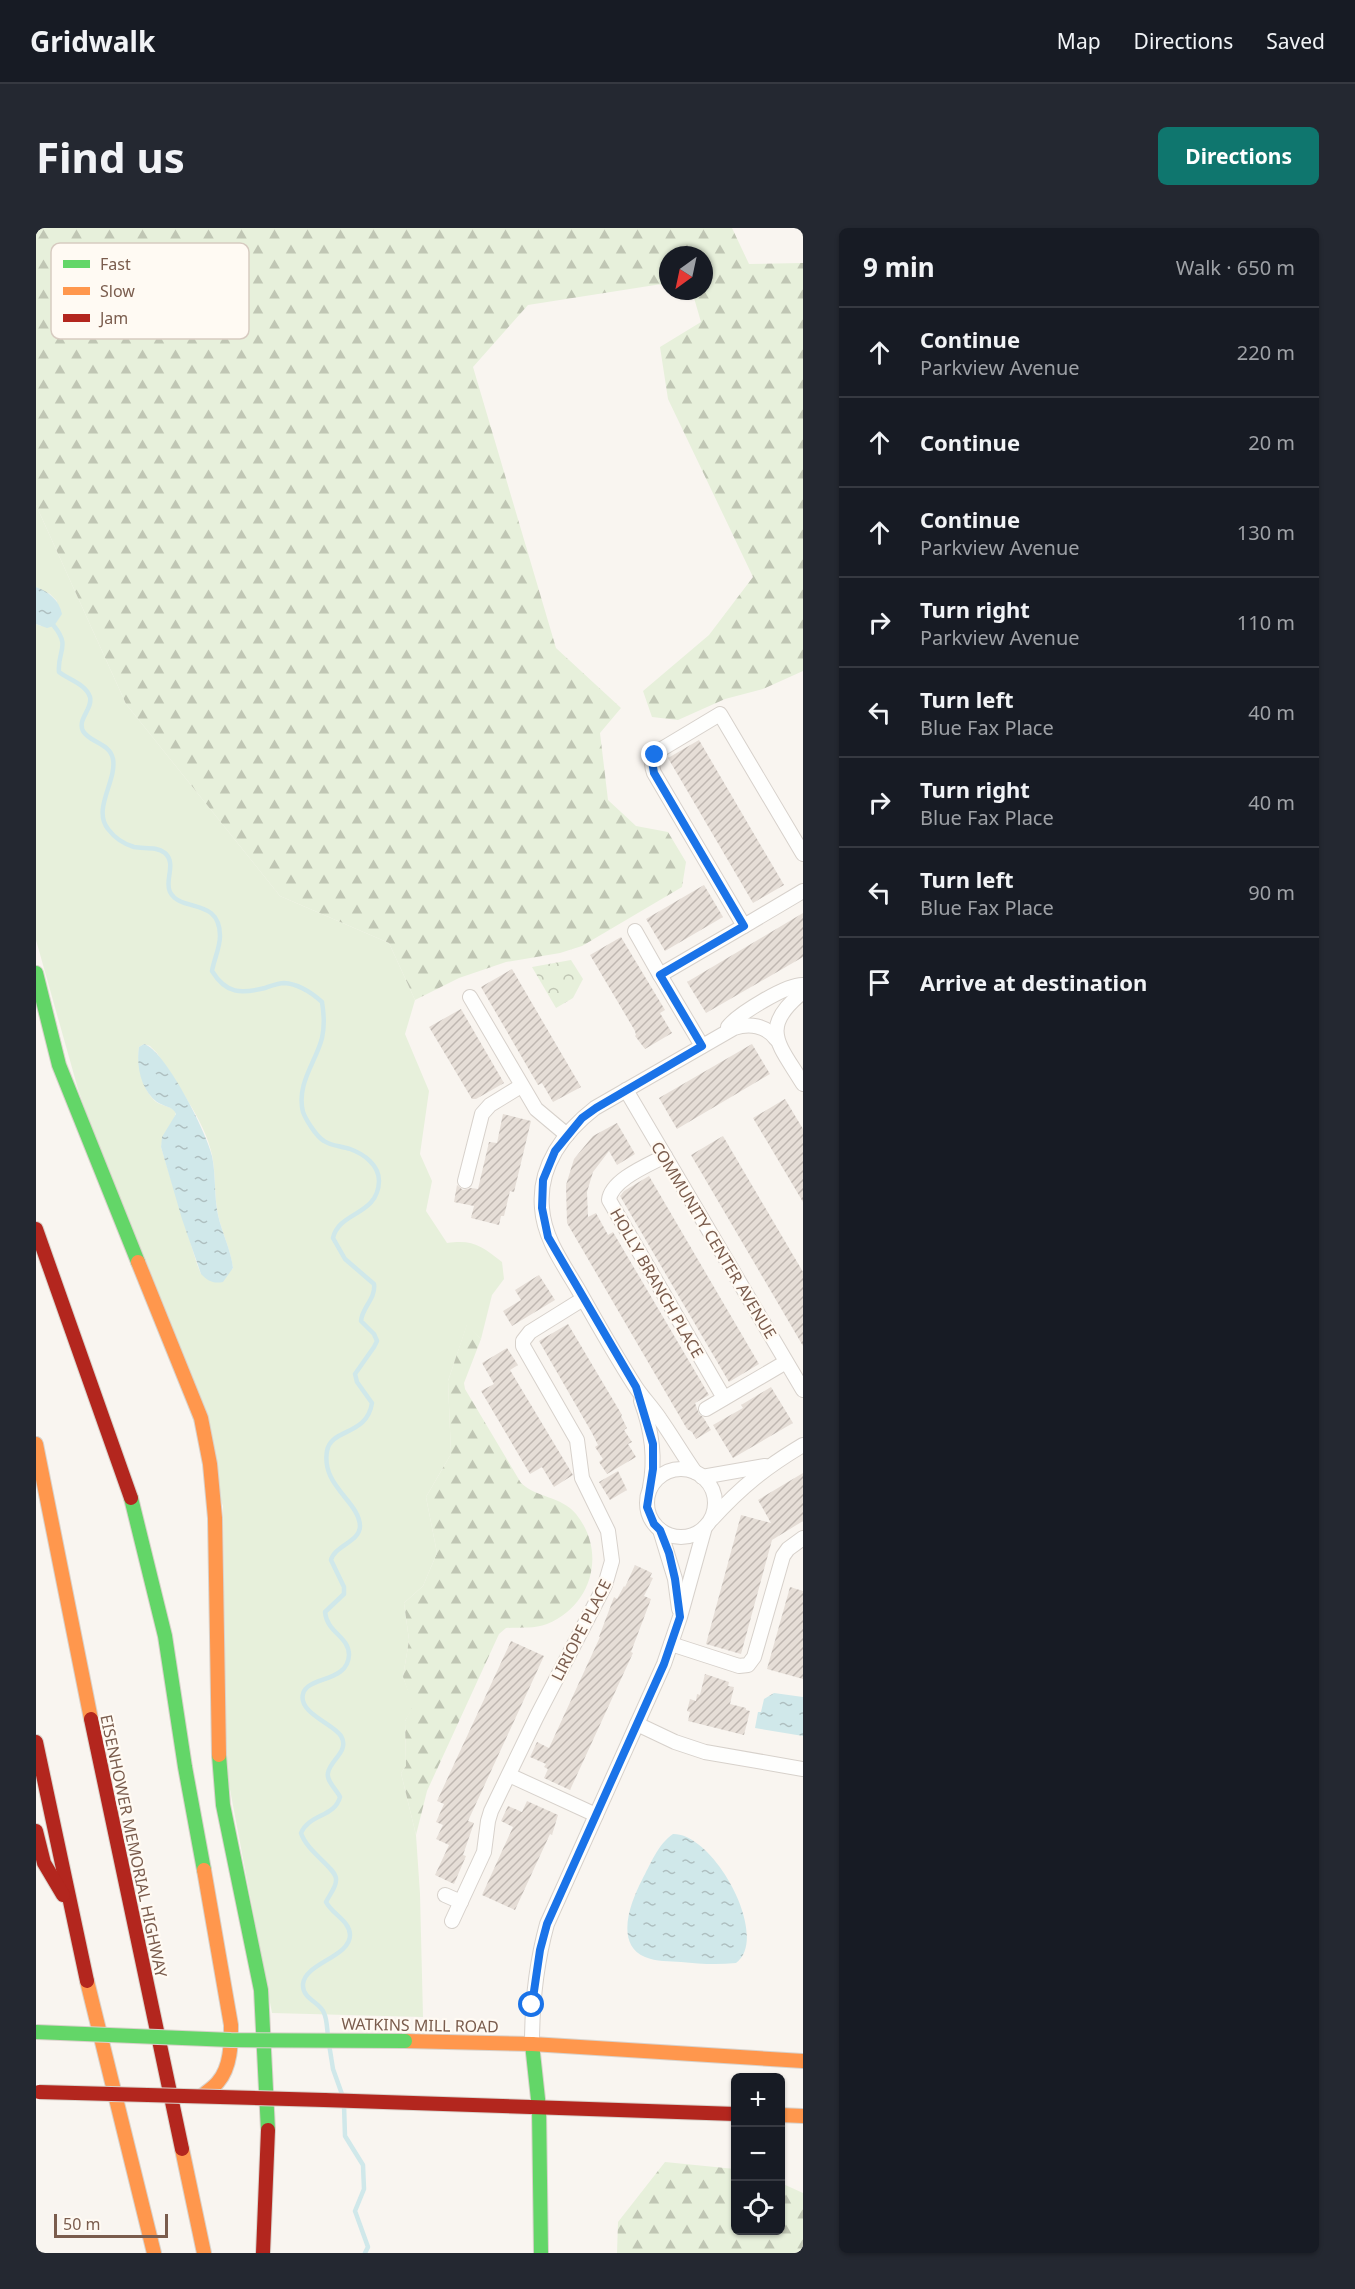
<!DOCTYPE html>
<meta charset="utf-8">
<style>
:root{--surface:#171b24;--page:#242831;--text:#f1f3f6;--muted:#9ea1a6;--line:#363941;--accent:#0f766e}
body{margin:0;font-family:"Noto Sans",sans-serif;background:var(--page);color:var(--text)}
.controls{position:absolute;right:18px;bottom:18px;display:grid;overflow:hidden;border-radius:9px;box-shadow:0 2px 4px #0004}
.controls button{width:54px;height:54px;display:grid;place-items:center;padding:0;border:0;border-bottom:2px solid var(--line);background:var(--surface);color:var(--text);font:30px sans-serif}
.compass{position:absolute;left:623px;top:18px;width:54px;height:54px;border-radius:50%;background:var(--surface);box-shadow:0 2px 4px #0004;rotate:213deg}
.scale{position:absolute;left:18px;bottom:15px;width:114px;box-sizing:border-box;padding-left:6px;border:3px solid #7a5c4d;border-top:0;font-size:16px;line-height:21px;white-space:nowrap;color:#7a5c4d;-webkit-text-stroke:4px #fffaf3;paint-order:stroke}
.stop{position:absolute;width:18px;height:18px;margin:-14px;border:4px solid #1a73e8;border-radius:50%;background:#fff}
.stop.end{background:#1a73e8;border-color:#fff;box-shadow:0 2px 6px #0008}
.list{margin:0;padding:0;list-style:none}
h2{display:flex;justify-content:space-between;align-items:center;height:78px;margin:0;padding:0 24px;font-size:26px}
h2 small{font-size:20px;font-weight:400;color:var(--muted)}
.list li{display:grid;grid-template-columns:39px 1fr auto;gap:18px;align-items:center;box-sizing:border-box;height:90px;padding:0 24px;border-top:2px solid var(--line)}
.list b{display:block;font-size:22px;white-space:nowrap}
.list p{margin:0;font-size:20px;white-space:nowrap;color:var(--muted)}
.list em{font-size:20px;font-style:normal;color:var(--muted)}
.icon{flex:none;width:33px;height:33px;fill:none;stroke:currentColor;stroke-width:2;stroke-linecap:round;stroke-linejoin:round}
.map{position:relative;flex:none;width:767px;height:2025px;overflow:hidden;border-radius:9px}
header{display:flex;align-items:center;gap:36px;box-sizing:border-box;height:84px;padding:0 30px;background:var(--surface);border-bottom:2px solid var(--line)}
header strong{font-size:28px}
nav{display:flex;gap:33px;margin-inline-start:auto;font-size:21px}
.intro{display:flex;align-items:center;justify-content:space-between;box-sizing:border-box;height:144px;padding:0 36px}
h1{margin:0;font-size:42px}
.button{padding:15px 27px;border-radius:9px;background:var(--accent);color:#fff;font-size:21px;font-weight:700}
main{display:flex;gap:36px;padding:0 36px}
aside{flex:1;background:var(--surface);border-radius:9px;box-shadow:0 2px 4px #0004}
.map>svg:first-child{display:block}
</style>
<header>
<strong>Gridwalk</strong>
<nav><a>Map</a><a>Directions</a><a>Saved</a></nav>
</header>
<div class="intro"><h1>Find us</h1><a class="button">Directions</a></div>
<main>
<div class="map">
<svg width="767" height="2025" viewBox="0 0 767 2025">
<defs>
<pattern id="forest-firs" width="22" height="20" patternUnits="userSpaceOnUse" patternTransform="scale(1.5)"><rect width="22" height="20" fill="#e7f0db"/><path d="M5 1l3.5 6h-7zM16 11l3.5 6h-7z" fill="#c0c6b4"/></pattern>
<pattern id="park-crowns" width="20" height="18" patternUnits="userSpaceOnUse" patternTransform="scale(1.5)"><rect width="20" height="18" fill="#e7f0db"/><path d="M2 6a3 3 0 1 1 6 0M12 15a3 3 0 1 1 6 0" fill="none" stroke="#c0c6b4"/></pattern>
<pattern id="water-ripples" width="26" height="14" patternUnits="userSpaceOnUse" patternTransform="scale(1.5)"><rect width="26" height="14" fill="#d0e8ea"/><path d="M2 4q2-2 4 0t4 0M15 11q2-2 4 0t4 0" fill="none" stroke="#aebfc0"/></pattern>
<pattern id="building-hatch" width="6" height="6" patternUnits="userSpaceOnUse" patternTransform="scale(1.5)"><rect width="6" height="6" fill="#e6ded7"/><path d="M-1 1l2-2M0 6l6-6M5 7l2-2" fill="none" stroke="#bfb7b1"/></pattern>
</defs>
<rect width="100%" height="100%" fill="#f9f5f0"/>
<!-- grass -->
<path fill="#e7f0db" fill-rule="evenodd" d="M0,277L90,476L244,668L353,715L379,772L369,806L393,863L384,926L396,953L390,983L411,1015C437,1011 446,1018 466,1034L468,1051L456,1067L445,1111L431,1097L412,1153L415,1226L390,1269L401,1325L387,1358L368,1375L373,1412L367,1449L378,1478L369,1493L370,1538L365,1545L380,1607L384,1666L387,1789L236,1785L190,1540L187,1278L42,861L0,712V396L5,398L21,373L14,366L0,359ZM108,816L114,818L121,825C140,857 168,890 176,927C180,947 178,967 182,987C186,1005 195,1022 197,1041L165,1046L161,1036L125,919C127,904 139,895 140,883C134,878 125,878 119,873C106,861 101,836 103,819Z"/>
<!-- forest -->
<g fill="url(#forest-firs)">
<polygon points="0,0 696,0 713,36 767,35 767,443 727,461 689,471 642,492 616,489 607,463 673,407 717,349 632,171 624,119 665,94 656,63 668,63 668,27 632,27 632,55 492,77 437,139 520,420 585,480 564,505 572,572 600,598 632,604 650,634 646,659 546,718 524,725 470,734 423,750 379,772 353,715 244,668 90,476 0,277"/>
<path d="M431,1096L445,1111L428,1155L429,1161L485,1255C501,1270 525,1268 540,1286C571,1324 556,1378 511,1396C498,1401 484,1399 470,1400L463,1406L391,1563L380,1607L365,1545L370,1538L369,1493L377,1478L367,1449L373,1412L368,1375L387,1358L401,1325L390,1269L415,1226L412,1153Z"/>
<polygon points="629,1934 699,1941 700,2002 744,2002 745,1955 767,1965 767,2025 581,2025 582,1994"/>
</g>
<!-- park -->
<polygon fill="url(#park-crowns)" points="535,732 547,751 537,770 520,780 496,739"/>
<!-- water -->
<g fill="url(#water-ripples)">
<path d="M0,359C13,364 23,372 26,386L18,398L11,400L0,396Z"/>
<path d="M108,816C129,822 171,905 176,928C180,947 178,968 182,987C186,1005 195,1022 197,1040L187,1054C177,1056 172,1053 165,1046L146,991L125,919L126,909L140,886C137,878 128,879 121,874C105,862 100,838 103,819Z"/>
<polygon points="738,1465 767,1469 767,1508 719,1500 722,1484 725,1484 728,1471"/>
<path d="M637,1606C678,1605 735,1709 700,1735C682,1737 663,1736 645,1734C634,1733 620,1734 609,1729C578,1716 595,1673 606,1652C614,1637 622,1616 637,1606Z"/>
</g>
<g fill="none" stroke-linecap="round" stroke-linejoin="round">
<!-- stream -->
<g stroke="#d0e8ea" stroke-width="4.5">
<path d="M18,398C35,419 21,423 23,444C33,452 50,456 54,469C57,481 41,491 47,503C54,515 74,515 77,531C81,553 56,581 72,601C78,609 88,616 98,619C108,621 120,618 129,625C141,636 128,653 134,664C145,685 184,669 184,708C184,720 178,731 176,743C190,766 205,766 229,760C235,758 242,755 248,755C263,756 275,764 286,774C288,786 289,797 286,810C280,834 260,856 267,884C270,892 280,908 288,913C295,918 306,918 314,921C328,926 343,937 343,953C342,988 303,983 297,1010L309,1031L338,1056C340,1071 326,1079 325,1093L338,1106L341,1113L338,1119L319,1146L321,1154L336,1175C331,1208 295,1200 291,1223C285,1258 323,1273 324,1298C324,1314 299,1317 295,1332L308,1359V1366L289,1384C291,1405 313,1408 313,1427C312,1455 271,1448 267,1466C262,1485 298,1496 305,1508C314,1523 294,1532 292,1545C290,1553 301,1562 304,1569C299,1589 273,1586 265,1605C271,1624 300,1640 300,1651C301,1659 293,1667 290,1674C296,1686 314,1693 314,1707C314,1729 269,1735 267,1756C266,1771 284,1774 288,1785C291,1791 291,1801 292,1808"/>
<polyline points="293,1816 297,1841 307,1869"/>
<polyline points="308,1877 309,1908 327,1937 328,1961 319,1983 332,2019 329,2025"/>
</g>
</g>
<!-- building -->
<g fill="url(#building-hatch)">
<polygon points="663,512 748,657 717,675 632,530"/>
<polygon points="668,657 687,689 629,723 610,691"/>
<polygon points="767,685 767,729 670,785 651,754"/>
<polygon points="585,709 629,782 624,785 636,805 609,821 599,808 600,807 599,803 554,727"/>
<polygon points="476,741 545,859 517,874 506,855 502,857 445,759"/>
<polygon points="425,781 468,855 440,871 436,871 393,799"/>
<polygon points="716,816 734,846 641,901 623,870"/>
<polygon points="749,871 767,901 767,974 717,890"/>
<polygon points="467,886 495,893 478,964 474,963 468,988 465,988 463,997 435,990 438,978 418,974 421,957 427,962 435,960 442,961 453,914 461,915"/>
<polygon points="581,895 599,926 581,937 573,923 557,944 551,964 552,989 560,985 572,1007 577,1004 673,1167 659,1175 663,1186 667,1189 675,1202 660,1211 656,1204 651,1201 531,995 530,957 538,931 557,908"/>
<polygon points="687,908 767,1044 767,1118 655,927"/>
<polygon points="613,948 723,1136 693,1154 584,968 588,963"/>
<polygon points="503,1047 519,1072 476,1098 467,1083 485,1072 479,1062"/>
<polygon points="532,1096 586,1187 585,1188 591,1200 588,1202 596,1214 592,1216 600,1229 571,1246 563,1234 567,1231 559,1219 562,1217 556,1205 503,1113"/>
<polygon points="471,1120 482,1137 474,1142 537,1247 518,1259 506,1239 494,1246 445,1163 458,1156 446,1135"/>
<polygon points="735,1159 757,1195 697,1230 677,1197 707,1180 705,1177"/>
<polygon points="582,1243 591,1262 574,1272 563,1254"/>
<polygon points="767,1245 767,1293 736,1312 705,1426 670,1416 705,1287 735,1295 722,1272"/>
<polygon points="599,1337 616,1345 614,1349 617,1350 608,1368 615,1371 595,1424 597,1425 534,1562 508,1550 512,1541 508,1539 510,1536 494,1529 501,1514 513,1520 564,1409 563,1409 578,1369 581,1371 588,1358 589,1359"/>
<polygon points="754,1359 767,1363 767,1451 731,1441"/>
<polygon points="475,1413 508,1428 432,1593 438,1595 427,1627 430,1628 418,1656 399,1647 413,1617 400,1611 407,1597 400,1594 408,1576 401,1573"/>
<polygon points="669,1446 693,1454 692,1458 698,1459 694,1476 710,1480 710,1482 714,1483 708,1507 652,1493 654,1484 651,1483 654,1471 660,1473 661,1466 664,1467"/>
<polygon points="491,1573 522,1587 516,1607 514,1606 479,1682 446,1667 477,1599 465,1593 472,1578 486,1584"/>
</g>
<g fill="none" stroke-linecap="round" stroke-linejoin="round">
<defs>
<g id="street">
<polyline points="708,698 767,663"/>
<polyline points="599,703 624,747"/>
<path d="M767,764C722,800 743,816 767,856"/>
<polyline points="434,769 500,881 531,907"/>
<path d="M692,799C702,786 751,756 767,757"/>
<path d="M666,818L624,747L708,698L618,545C614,535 617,530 624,522L684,486L767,626"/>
<polyline points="590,862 767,1162"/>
<path d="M629,928C612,937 575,952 573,972L688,1170"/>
<polyline points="429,953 446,886 454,877 485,858"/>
<path d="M605,1173C616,1202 620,1229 614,1259"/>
<polyline points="670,1181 750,1134"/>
<circle cx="645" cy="1275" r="34"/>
<path d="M659,1244C647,1227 636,1208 624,1191C616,1179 606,1169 599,1158C579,1127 561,1095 543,1063C528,1037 508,1011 506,980C502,938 528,904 559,880L698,800C713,795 730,797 740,811"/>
<polyline points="666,1249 729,1238"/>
<path d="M676,1291C705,1259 730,1239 767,1217"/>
<polyline points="624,1302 639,1351 643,1381"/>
<polyline points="635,1416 703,1438 712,1437 718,1429 747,1328 752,1321 767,1310"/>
<polyline points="601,1496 639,1514 669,1524 767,1541"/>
<polyline points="473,1547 560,1587"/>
<polyline points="409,1667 425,1674"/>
<polyline points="416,1693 448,1624 452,1593 455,1583 501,1488 569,1357 576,1333 572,1303 546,1250 541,1212 487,1118 487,1113 494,1104 547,1071"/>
<path d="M496,1816C496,1775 500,1736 511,1696L628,1436L644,1389L669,1299"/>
</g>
<g id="fast">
<polyline points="0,745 23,837 102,1034"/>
<polyline points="95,1270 129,1408 149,1539 168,1642"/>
<polyline points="183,1527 187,1577 225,1762 232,1902"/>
<polyline points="496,1816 503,1880"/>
<polyline points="503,1880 505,2025"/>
</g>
<g id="slow">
<polyline points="102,1034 165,1190 174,1236 179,1290 183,1527"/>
<polyline points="0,1216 55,1491"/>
<polyline points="51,1753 118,2025"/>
<polyline points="369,1813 496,1816 767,1833"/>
<path d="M167,1867C172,1863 178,1859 182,1854C195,1839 195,1816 195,1797L168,1642"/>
<polyline points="744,1887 767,1888"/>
<polyline points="146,1921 168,2025"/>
</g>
<g id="jam">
<polyline points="0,1001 95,1270"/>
<polyline points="55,1491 146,1921"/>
<polyline points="0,1514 51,1753"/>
<polyline points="0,1603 8,1635 27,1667"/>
<polyline points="288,1872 700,1886"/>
<polyline points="227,2025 232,1902"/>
</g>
</defs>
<!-- street casing -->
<use href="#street" stroke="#d7d1cb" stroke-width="16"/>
<!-- fast casing -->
<use href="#fast" stroke="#d9d2cb" stroke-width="16"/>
<!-- slow casing -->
<use href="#slow" stroke="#d9d2cb" stroke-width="16"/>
<!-- jam casing -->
<use href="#jam" stroke="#d9d2cb" stroke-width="16"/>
<!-- street -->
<use href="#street" stroke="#fefefd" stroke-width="14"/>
<!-- fast -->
<use href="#fast" stroke="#63d668" stroke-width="14"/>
<!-- slow -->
<use href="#slow" stroke="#ff974d" stroke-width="14"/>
<!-- jam -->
<use href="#jam" stroke="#b3261e" stroke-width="14"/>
<defs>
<polyline id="fast-bridge" points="0,1804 195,1812 369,1813"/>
<polyline id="jam-bridge" points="3,1864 288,1872"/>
</defs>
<!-- fast-bridge casing -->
<use href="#fast-bridge" stroke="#d9d2cb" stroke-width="16" stroke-linecap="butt"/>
<!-- jam-bridge casing -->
<use href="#jam-bridge" stroke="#d9d2cb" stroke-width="16" stroke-linecap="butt"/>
<!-- fast-bridge -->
<use href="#fast-bridge" stroke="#63d668" stroke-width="14"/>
<!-- jam-bridge -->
<use href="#jam-bridge" stroke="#b3261e" stroke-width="14"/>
</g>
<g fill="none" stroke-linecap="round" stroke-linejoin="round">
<!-- route -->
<polyline stroke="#1a73e8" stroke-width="8" points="496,1777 504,1722 511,1696 628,1436 644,1389 639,1351 633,1325 624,1302 618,1296 611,1279 617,1241 617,1216 600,1159 512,1009 506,980 507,952 519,923 546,890 560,880 666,818 624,747 708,698 618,545 616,533 619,527"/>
</g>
<g text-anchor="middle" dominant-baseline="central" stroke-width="4.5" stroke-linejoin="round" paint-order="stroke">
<!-- street labels -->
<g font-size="16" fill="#7a5c4d" stroke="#fffaf3">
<text transform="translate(678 1012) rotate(59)">COMMUNITY CENTER AVENUE</text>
<text transform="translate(621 1055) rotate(60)">HOLLY BRANCH PLACE</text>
<text transform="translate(545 1402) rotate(-63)">LIRIOPE PLACE</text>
<text transform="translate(98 1618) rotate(78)">EISENHOWER MEMORIAL HIGHWAY</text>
<text transform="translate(384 1797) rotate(1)">WATKINS MILL ROAD</text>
</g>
</g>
<!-- legend -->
<rect x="15" y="15" width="198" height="96" rx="9" fill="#fffaf3" stroke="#d7cbc1" stroke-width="1.5"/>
<rect x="27" y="32" width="27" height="8" fill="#63d668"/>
<rect x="27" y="59" width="27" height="8" fill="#ff974d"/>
<rect x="27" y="86" width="27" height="8" fill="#b3261e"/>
<g font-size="16" fill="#7a5c4d">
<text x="64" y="42">Fast</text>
<text x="64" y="69">Slow</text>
<text x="64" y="96">Jam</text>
</g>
</svg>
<div class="controls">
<button>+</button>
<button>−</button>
<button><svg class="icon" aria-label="locate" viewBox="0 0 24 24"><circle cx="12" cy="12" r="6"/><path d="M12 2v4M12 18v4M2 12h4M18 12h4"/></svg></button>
</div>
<svg class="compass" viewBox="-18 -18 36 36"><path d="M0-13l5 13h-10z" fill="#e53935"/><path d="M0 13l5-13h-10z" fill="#9ea1a6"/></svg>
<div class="scale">50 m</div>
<div class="stop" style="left:496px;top:1777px"></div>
<div class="stop end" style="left:619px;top:527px"></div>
</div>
<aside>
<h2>9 min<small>Walk · 650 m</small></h2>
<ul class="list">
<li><svg class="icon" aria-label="ahead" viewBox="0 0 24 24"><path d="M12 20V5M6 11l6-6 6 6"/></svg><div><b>Continue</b><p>Parkview Avenue</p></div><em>220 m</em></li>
<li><svg class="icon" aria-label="ahead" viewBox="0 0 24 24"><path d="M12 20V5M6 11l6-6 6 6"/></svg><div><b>Continue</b></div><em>20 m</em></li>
<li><svg class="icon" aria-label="ahead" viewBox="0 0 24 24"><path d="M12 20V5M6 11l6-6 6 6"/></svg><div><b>Continue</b><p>Parkview Avenue</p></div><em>130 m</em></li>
<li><svg class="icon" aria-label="right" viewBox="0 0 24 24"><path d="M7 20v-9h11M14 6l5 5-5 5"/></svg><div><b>Turn right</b><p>Parkview Avenue</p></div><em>110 m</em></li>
<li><svg class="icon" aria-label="left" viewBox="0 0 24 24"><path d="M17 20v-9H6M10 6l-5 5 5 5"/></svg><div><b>Turn left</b><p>Blue Fax Place</p></div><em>40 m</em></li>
<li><svg class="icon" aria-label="right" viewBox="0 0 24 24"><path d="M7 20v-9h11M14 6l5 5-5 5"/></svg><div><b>Turn right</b><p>Blue Fax Place</p></div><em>40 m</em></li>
<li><svg class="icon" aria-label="left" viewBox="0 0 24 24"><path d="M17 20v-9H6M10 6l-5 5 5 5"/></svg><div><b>Turn left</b><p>Blue Fax Place</p></div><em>90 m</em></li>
<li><svg class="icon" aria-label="arrive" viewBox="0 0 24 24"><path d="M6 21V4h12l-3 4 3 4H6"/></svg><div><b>Arrive at destination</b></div></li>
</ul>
</aside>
</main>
